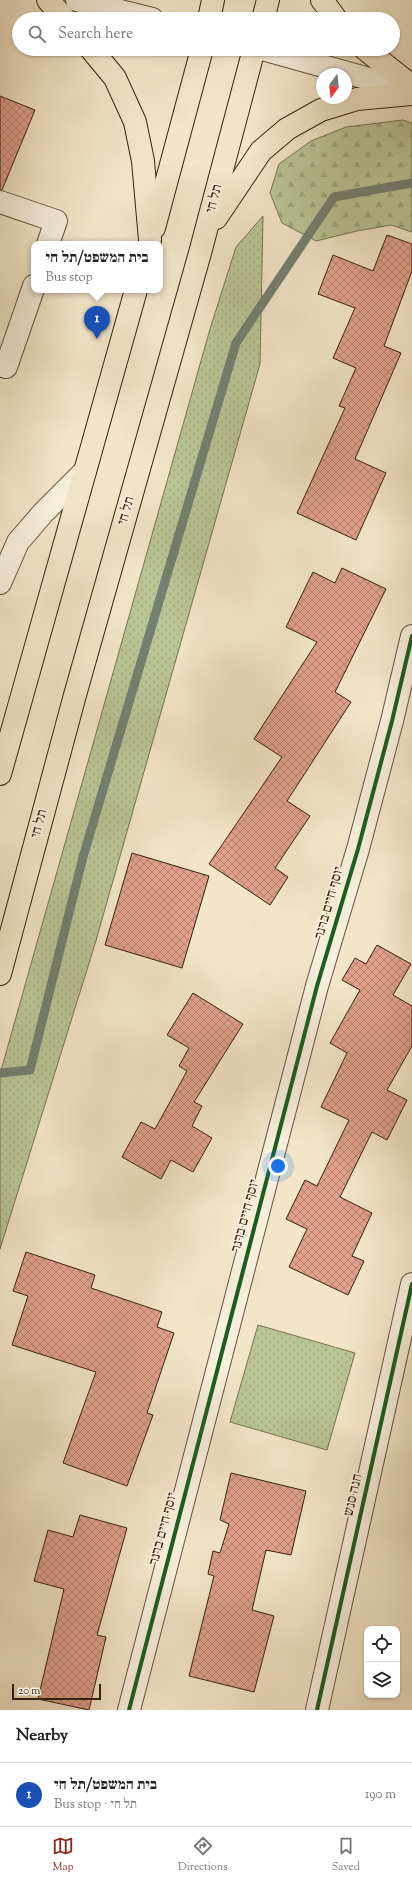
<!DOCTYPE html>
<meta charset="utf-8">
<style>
:root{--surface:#fff;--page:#f2f2f2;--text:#222;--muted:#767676;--line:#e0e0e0;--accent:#8f2418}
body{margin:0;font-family:"Sorts Mill Goudy","Frank Ruhl Libre",serif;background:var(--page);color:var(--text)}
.controls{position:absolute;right:12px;bottom:12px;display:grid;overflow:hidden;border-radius:8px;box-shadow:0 1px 3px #0004}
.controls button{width:36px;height:36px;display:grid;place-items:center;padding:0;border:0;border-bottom:1px solid var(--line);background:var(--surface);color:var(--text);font:20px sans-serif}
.compass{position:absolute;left:316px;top:68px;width:36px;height:36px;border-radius:50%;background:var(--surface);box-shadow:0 1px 3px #0004;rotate:195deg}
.scale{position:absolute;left:12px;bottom:10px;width:89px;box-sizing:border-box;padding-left:4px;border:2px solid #362110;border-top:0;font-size:11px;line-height:14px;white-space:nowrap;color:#362110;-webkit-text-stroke:3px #f7eedb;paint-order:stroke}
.you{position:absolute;left:278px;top:1166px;width:14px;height:14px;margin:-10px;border:3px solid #fff;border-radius:50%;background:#1a73e8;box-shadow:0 0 0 6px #1a73e833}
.badge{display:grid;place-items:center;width:26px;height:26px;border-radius:50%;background:var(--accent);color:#fff;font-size:13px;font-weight:700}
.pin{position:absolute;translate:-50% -33px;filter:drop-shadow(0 1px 2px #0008)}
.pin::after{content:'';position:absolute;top:21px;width:14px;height:12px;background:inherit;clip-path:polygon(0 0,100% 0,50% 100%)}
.popup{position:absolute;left:31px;top:241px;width:132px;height:52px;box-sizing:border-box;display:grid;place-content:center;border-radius:8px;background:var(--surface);filter:drop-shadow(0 1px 3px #0005);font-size:13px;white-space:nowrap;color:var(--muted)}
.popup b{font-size:15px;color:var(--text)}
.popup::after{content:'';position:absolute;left:50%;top:100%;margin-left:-8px;border:8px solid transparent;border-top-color:var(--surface)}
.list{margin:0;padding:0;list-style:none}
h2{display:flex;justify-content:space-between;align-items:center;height:52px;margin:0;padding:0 16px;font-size:17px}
h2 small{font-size:13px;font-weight:400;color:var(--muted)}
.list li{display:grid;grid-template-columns:26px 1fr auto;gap:12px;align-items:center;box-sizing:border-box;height:64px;padding:0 16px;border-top:1px solid var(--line)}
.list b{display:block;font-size:15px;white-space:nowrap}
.list p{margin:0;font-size:13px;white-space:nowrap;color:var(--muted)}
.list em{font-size:13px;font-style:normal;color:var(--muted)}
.icon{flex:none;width:22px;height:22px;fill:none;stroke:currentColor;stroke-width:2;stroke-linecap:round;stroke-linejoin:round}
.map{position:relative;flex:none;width:412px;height:1710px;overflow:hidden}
.search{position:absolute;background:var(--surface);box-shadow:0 1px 3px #0004;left:12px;right:12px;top:12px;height:44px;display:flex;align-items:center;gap:10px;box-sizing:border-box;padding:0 14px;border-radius:22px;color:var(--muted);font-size:15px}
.sheet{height:116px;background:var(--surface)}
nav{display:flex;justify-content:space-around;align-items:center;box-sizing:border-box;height:56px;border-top:1px solid var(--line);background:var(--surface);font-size:11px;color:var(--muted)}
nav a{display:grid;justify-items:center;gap:2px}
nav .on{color:var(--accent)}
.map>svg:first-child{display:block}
</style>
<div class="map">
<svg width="412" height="1710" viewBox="0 0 412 1710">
<defs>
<pattern id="forest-firs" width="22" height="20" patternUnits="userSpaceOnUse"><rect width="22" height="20" fill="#bac596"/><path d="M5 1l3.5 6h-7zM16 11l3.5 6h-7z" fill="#a0a980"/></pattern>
<pattern id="park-dots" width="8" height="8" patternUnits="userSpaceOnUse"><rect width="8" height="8" fill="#bac596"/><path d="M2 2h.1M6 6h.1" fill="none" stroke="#a0a980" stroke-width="1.8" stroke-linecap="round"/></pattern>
<pattern id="building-cross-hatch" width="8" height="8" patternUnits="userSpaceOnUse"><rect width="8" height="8" fill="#e0a08c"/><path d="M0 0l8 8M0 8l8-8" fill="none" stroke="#b68271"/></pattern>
</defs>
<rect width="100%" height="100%" fill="#f2e5c8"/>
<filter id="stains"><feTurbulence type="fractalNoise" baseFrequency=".005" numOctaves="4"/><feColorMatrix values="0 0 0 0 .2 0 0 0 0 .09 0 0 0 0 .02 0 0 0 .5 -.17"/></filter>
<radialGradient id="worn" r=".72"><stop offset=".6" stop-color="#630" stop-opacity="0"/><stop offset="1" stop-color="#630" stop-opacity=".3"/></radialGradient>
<!-- forest -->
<polygon fill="url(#forest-firs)" stroke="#787353" points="403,120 412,123 412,232 391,225 357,231 316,241 282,223 270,193 279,164 311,141 346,127"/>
<!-- park -->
<g fill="url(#park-dots)" stroke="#787353">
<polygon points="263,216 260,364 95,944 0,1249 0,1074 210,329 236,247"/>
<polygon points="258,1325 355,1353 327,1450 230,1422"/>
</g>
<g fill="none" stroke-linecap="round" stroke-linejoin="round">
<!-- stream -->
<polyline stroke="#738072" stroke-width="9" points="0,1073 30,1070 83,857 236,343 334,197 412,183"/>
</g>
<!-- building -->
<g fill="url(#building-cross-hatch)" stroke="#362110">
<polygon points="0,96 35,110 2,190 0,190"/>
<polygon points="387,235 412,244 412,271 384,346 401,353 355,459 386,473 356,540 297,513 345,408 339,406 356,368 333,358 355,308 318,294 333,255 373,271"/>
<polygon points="342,568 386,589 335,692 351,702 287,801 310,816 275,868 288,877 270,905 209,864 282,757 254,739 317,642 286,627 313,572 335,583"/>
<polygon points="132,853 209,876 182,968 105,945"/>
<polygon points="377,945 411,964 393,995 412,1006 412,1046 387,1090 407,1100 387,1140 372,1132 340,1197 372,1213 352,1256 364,1261 348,1295 289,1267 307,1229 286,1219 305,1180 317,1186 349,1120 321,1107 347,1053 330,1043 360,990 342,980 355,958 366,964"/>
<polygon points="193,993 243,1024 194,1102 202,1106 192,1126 212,1138 193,1172 171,1160 161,1179 122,1157 141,1122 155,1129 187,1071 179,1066 189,1048 167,1035"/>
<polygon points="26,1252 95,1275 91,1288 162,1312 157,1327 174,1333 147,1413 153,1415 127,1486 63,1463 96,1372 12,1345 28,1296 13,1291"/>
<polygon points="231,1473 306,1491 291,1555 266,1550 252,1610 274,1616 254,1692 189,1676 214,1576 208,1574 213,1551 220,1553 229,1524 220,1520"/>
<polygon points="80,1515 127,1528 97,1635 106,1637 89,1710 38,1699 64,1589 34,1581 48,1530 73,1537"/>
</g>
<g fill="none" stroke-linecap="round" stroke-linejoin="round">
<defs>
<g id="minor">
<polyline points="77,0 152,19"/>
<polyline points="262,49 412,91"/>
<polyline points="0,202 56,221 48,244"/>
<polyline points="0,365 6,367 34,286"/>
<polyline points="0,583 18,542 43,513 85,471"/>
<polyline points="129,1710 317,986 358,849 392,721 412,636"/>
<polyline points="317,1710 412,1284"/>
</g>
<g id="highway">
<polyline points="48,0 65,19"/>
<polyline points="322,0 336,19"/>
<polyline points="209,19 213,0"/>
<polyline points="263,19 268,0"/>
<polyline points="91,49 115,78 135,122 143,161 150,240"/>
<polyline points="365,49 412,86"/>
<polyline points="216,218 261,151 287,129 321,110 357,99 412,94"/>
<polyline points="154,228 202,49"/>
<polyline points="0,774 136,290"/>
<polyline points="0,974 75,695 200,253 254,49"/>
</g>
</defs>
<!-- minor casing -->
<use href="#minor" stroke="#65523e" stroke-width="24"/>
<!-- highway casing -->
<use href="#highway" stroke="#362110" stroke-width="24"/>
<!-- minor -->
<use href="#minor" stroke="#f7eedb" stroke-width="22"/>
<!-- highway -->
<use href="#highway" stroke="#f2e5c8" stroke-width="22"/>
<defs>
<g id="cycleway">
<polyline points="129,1710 317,986 358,849 392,721 412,636"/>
<polyline points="317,1710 412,1284"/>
</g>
</defs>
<!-- cycleway casing -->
<use href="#cycleway" stroke="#f7eedb" stroke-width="6"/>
<!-- cycleway -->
<use href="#cycleway" stroke="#1b5e20" stroke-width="4"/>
</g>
<g text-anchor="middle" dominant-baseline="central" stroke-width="4" stroke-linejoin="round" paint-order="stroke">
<!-- street labels -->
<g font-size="14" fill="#362110" stroke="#f7eedb">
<text transform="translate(215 199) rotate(-75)">תל חי</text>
<text transform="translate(127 511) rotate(-74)">תל חי</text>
<text transform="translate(40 824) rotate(-75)">תל חי</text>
<text transform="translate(330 903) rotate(-74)">יוסף חיים ברנר</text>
<text transform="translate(246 1216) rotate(-75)">יוסף חיים ברנר</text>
<text transform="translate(354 1495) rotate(-77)">חנה סנש</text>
<text transform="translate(164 1529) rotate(-75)">יוסף חיים ברנר</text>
</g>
</g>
<rect width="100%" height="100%" filter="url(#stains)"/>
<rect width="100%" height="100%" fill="url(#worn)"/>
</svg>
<div class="controls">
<button><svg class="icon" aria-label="locate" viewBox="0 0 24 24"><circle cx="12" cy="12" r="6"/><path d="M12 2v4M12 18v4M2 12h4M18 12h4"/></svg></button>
<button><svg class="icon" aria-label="layers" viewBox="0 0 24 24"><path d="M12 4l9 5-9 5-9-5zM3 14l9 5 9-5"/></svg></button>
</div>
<svg class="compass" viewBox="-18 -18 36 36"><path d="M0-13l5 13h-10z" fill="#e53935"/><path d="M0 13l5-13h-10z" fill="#767676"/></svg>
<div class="scale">20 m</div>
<div class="you"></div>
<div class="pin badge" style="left:97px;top:339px;background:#1a4fb4">1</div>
<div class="popup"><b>בית המשפט/תל חי</b>Bus stop</div>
<div class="search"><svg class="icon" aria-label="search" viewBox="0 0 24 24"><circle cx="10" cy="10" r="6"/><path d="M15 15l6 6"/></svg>Search here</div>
</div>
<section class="sheet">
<h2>Nearby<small></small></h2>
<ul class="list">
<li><span class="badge" style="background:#1a4fb4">1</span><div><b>בית המשפט/תל חי</b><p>Bus stop · תל חי</p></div><em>190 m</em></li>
</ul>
</section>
<nav>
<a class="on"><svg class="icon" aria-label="map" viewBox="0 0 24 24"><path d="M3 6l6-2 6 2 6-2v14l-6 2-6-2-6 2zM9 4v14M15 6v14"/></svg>Map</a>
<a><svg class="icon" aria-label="directions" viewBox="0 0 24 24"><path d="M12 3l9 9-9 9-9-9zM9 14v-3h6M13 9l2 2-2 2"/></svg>Directions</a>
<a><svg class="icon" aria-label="saved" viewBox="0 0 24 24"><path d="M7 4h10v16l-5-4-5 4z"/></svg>Saved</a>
</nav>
